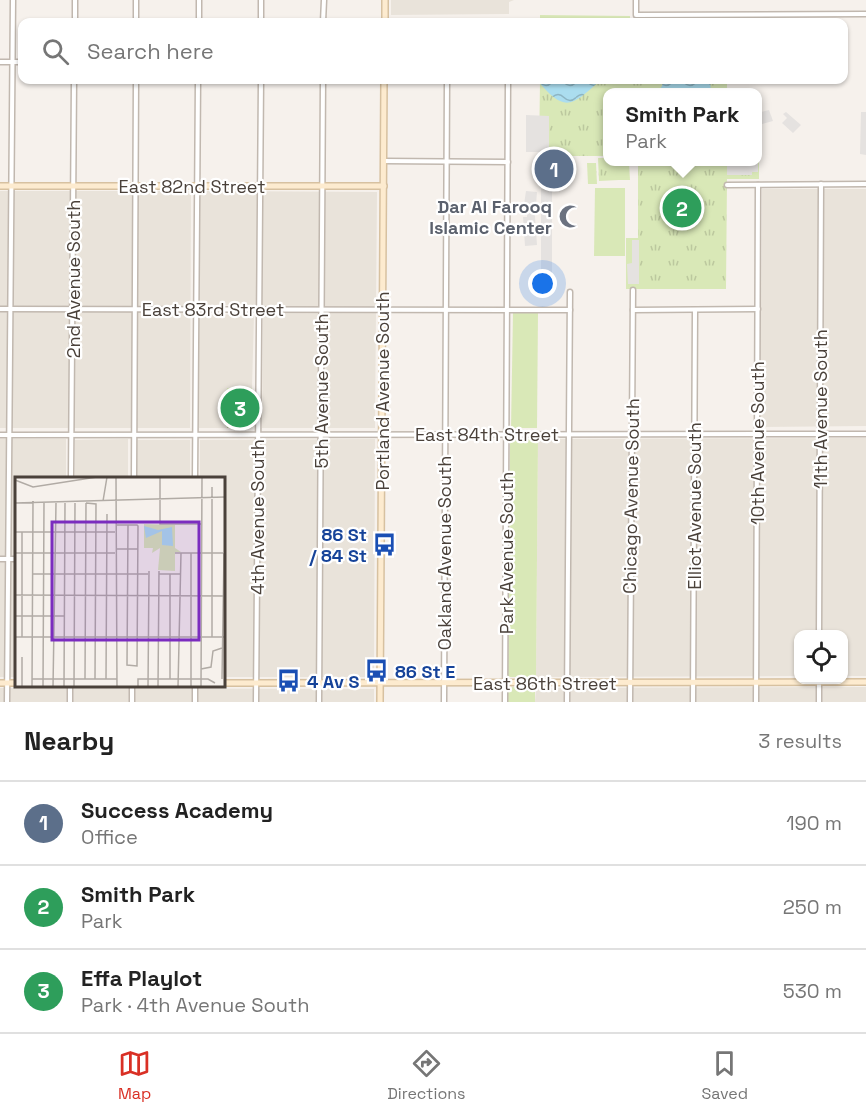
<!DOCTYPE html>
<meta charset="utf-8">
<style>
:root{--surface:#fff;--page:#f2f2f2;--text:#222;--muted:#767676;--line:#e0e0e0;--accent:#d93025}
body{margin:0;font-family:"Space Grotesk",sans-serif;background:var(--page);color:var(--text)}
.controls{position:absolute;right:18px;bottom:18px;display:grid;overflow:hidden;border-radius:12px;box-shadow:0 2px 4px #0004}
.controls button{width:54px;height:54px;display:grid;place-items:center;padding:0;border:0;border-bottom:2px solid var(--line);background:var(--surface);color:var(--text);font:30px sans-serif}
.you{position:absolute;left:543px;top:284px;width:21px;height:21px;margin:-15px;border:4px solid #fff;border-radius:50%;background:#1a73e8;box-shadow:0 0 0 9px #1a73e833}
.badge{display:grid;place-items:center;width:39px;height:39px;border-radius:50%;background:var(--accent);color:#fff;font-size:20px;font-weight:700}
.pin{position:absolute;translate:-50% -50%;border:3px solid #fff;box-shadow:0 2px 6px #0006}
.popup{position:absolute;left:603px;top:88px;width:159px;height:78px;box-sizing:border-box;display:grid;place-content:center;border-radius:12px;background:var(--surface);filter:drop-shadow(0 2px 4px #0005);font-size:20px;white-space:nowrap;color:var(--muted)}
.popup b{font-size:22px;color:var(--text)}
.popup::after{content:'';position:absolute;left:50%;top:100%;margin-left:-12px;border:12px solid transparent;border-top-color:var(--surface)}
.list{margin:0;padding:0;list-style:none}
h2{display:flex;justify-content:space-between;align-items:center;height:78px;margin:0;padding:0 24px;font-size:26px}
h2 small{font-size:20px;font-weight:400;color:var(--muted)}
.list li{display:grid;grid-template-columns:39px 1fr auto;gap:18px;align-items:center;box-sizing:border-box;height:84px;padding:0 24px;border-top:2px solid var(--line)}
.list b{display:block;font-size:22px;white-space:nowrap}
.list p{margin:0;font-size:20px;white-space:nowrap;color:var(--muted)}
.list em{font-size:20px;font-style:normal;color:var(--muted)}
.icon{flex:none;width:33px;height:33px;fill:none;stroke:currentColor;stroke-width:2;stroke-linecap:round;stroke-linejoin:round}
.map{position:relative;flex:none;width:866px;height:702px;overflow:hidden}
.search{position:absolute;background:var(--surface);box-shadow:0 2px 4px #0004;left:18px;right:18px;top:18px;height:66px;display:flex;align-items:center;gap:15px;box-sizing:border-box;padding:0 21px;border-radius:12px;color:var(--muted);font-size:22px}
.sheet{height:330px;background:var(--surface)}
nav{display:flex;justify-content:space-around;align-items:center;box-sizing:border-box;height:84px;border-top:2px solid var(--line);background:var(--surface);font-size:16px;color:var(--muted)}
nav a{display:grid;justify-items:center;gap:3px}
nav .on{color:var(--accent)}
.map>svg:first-child{display:block}
</style>
<div class="map">
<svg width="866" height="702" viewBox="0 0 866 702">
<defs>
<pattern id="park-tufts" width="24" height="20" patternUnits="userSpaceOnUse" patternTransform="scale(1.5)"><rect width="24" height="20" fill="#d9e8b7"/><path d="M3 7l-1-3M5 7V3M7 7l1-3M15 17l-1-3M17 17v-4M19 17l1-3" fill="none" stroke="#bcc89e"/></pattern>
<pattern id="water-waves" width="16" height="10" patternUnits="userSpaceOnUse" patternTransform="scale(1.5)"><rect width="16" height="10" fill="#abddef"/><path d="M0 5q4-4 8 0t8 0" fill="none" stroke="#8db5c3"/></pattern>
</defs>
<rect width="100%" height="100%" fill="#f6f1ec"/>
<!-- residential -->
<g fill="#e9e3da">
<polygon points="391,0 514,0 509,2 509,14 391,15"/>
<polygon points="762,189 866,189 866,426 761,427 760,425"/>
<polygon points="0,191 191,191 190,428 0,428"/>
<polygon points="200,191 377,192 375,428 262,428 263,305 199,305"/>
<polygon points="199,314 254,315 252,388 227,388 227,428 199,428"/>
<polygon points="866,438 866,676 844,676 844,634 798,634 798,676 536,677 538,439"/>
<polygon points="0,439 66,439 66,478 16,478 16,677 0,677"/>
<polygon points="128,439 128,478 75,478 75,440"/>
<polygon points="375,439 374,675 372,677 224,677 224,478 200,478 200,440"/>
<rect x="137" y="440" width="53" height="38"/>
<polygon points="866,687 866,702 535,702 536,688"/>
<polygon points="0,688 374,689 374,702 0,702"/>
</g>
<!-- grass -->
<g fill="#d9e8b7">
<polygon points="619,163 629,163 630,180 619,180"/>
<polygon points="595,188 625,188 625,256 594,256"/>
<polygon points="513,313 538,313 537,428 511,428"/>
<polygon points="538,439 536,677 510,677 508,676 510,440"/>
<polygon points="510,687 535,688 535,702 508,702 508,689"/>
</g>
<!-- park -->
<g fill="url(#park-tufts)">
<polygon points="540,15 630,16 630,19 727,20 727,22 540,22"/>
<polygon points="540,80 727,80 727,92 607,92 607,156 539,156"/>
<polygon points="598,158 607,158 607,162 619,162 619,180 599,181"/>
<polygon points="757,160 759,160 759,179 727,179 726,289 626,289 626,238 638,238 638,162"/>
<polygon points="587,163 596,163 597,184 588,184"/>
<rect x="227" y="388" width="25" height="40"/>
</g>
<!-- parking -->
<g fill="#e5e2e0">
<polygon points="769,110 773,121 758,125 757,113"/>
<polygon points="786,112 801,125 793,133 782,123 787,118 783,114"/>
<polygon points="861,112 866,112 866,155 860,154"/>
<polygon points="526,115 549,116 549,152 526,152"/>
<polygon points="727,162 758,162 758,172 752,172 752,175 727,175"/>
<rect x="541" y="189" width="11" height="90"/>
<polygon points="526,191 537,192 535,217 537,245 525,246 523,217 527,217 527,212 523,211"/>
<polygon points="632,240 639,240 639,284 628,284 627,264 632,263"/>
</g>
<!-- water -->
<g fill="url(#water-waves)">
<path d="M537,80H601C572,105 566,115 537,80Z"/>
<polygon points="663,80 710,80 711,92 658,92 662,86"/>
</g>
<g fill="none" stroke-linecap="round" stroke-linejoin="round">
<defs>
<g id="street">
<polyline points="636,0 636,15 866,14"/>
<polyline points="75,22 75,0"/>
<polyline points="136,22 136,0"/>
<polyline points="199,22 199,0"/>
<polyline points="261,22 261,0"/>
<polyline points="323,22 324,0"/>
<polyline points="385,22 506,22"/>
<polyline points="0,62 22,62"/>
<polyline points="384,161 508,162"/>
<polyline points="727,185 866,184"/>
<polyline points="0,309 570,310"/>
<polyline points="633,310 758,309"/>
<polyline points="0,435 866,434"/>
<polyline points="71,478 74,80"/>
<polyline points="134,478 136,80"/>
<polyline points="195,478 198,80"/>
<polyline points="0,559 16,559"/>
<polyline points="819,634 821,184"/>
<polyline points="7,702 13,0"/>
<polyline points="70,702 70,686"/>
<polyline points="132,702 132,686"/>
<polyline points="195,702 195,686"/>
<polyline points="256,702 261,80"/>
<polyline points="319,702 323,80"/>
<polyline points="444,702 447,80"/>
<polyline points="505,702 508,80"/>
<polyline points="567,702 570,292"/>
<polyline points="630,702 633,290"/>
<polyline points="693,702 695,310"/>
<polyline points="756,702 758,185"/>
<polyline points="819,702 819,680"/>
</g>
<g id="secondary">
<polyline points="385,22 385,0"/>
<polyline points="0,186 384,186"/>
<polyline points="0,683 16,683"/>
<polyline points="224,683 866,682"/>
<polyline points="380,702 384,80"/>
</g>
</defs>
<!-- street casing -->
<use href="#street" stroke="#c1b8af" stroke-width="7"/>
<!-- secondary casing -->
<use href="#secondary" stroke="#d7c1a0" stroke-width="8"/>
<!-- street -->
<use href="#street" stroke="#fff" stroke-width="4"/>
<!-- secondary -->
<use href="#secondary" stroke="#fdebcf" stroke-width="5"/>
</g>
<!-- icons -->
<defs>
<symbol id="mosque-bare" viewBox="-9 -9 18 18"><path d="M3.5-4.9A6 6 0 1 0 3.5 4.9A5 5 0 1 1 3.5-4.9Z" fill="#6b7280" stroke="#fff" stroke-width="2.5" paint-order="stroke"/></symbol>
<symbol id="bus-bare" viewBox="-9 -9 18 18"><path d="M-5-6H5V4H4V6H2V4H-2V6H-4V4H-5ZM-3.5-4V0h7V-4ZM-3.5 1.2v1.5H-2V1.2ZM2 1.2v1.5H3.5V1.2Z" fill="#1a4fb4" stroke="#fff" stroke-width="2.5" paint-order="stroke"/></symbol>
</defs>
<g fill-rule="evenodd">
<use href="#mosque-bare" x="554" y="200" width="33" height="33"/>
<use href="#bus-bare" x="368" y="528" width="33" height="33"/>
<use href="#bus-bare" x="360" y="654" width="33" height="33"/>
<use href="#bus-bare" x="272" y="664" width="33" height="33"/>
</g>
<g text-anchor="middle" dominant-baseline="central" stroke-width="4.5" stroke-linejoin="round" paint-order="stroke">
<!-- street labels -->
<g font-size="18" fill="#4a413a" stroke="#fff">
<text x="192" y="186">East 82nd Street</text>
<text transform="translate(73 279) rotate(-90)">2nd Avenue South</text>
<text x="213" y="309">East 83rd Street</text>
<text transform="translate(321 391) rotate(-90)">5th Avenue South</text>
<text transform="translate(382 391) rotate(-90)">Portland Avenue South</text>
<text transform="translate(820 409) rotate(-90)">11th Avenue South</text>
<text x="487" y="434">East 84th Street</text>
<text transform="translate(757 443) rotate(-90)">10th Avenue South</text>
<text transform="translate(631 496) rotate(-89)">Chicago Avenue South</text>
<text transform="translate(694 506) rotate(-90)">Elliot Avenue South</text>
<text transform="translate(257 517) rotate(-90)">4th Avenue South</text>
<text transform="translate(444 553) rotate(-90)">Oakland Avenue South</text>
<text transform="translate(506 553) rotate(-90)">Park Avenue South</text>
<text x="545" y="683">East 86th Street</text>
</g>
<!-- worship labels -->
<g font-size="18" font-weight="bold" fill="#5b616d" stroke="#fff" text-anchor="end">
<text x="552" y="206">Dar Al Farooq<tspan x="552" dy="21">Islamic Center</tspan></text>
</g>
<!-- transit labels -->
<g font-size="18" font-weight="bold" fill="#164399" stroke="#fff" text-anchor="start">
<text x="367" y="534" text-anchor="end">86 St<tspan x="367" dy="21">/ 84 St</tspan></text>
<text x="395" y="671">86 St E</text>
<text x="307" y="681">4 Av S</text>
</g>
</g>
<!-- overview -->
<g transform="translate(15 477)">
<rect width="210" height="210" fill="#f6f1ec"/>
<path d="M129,47L160,48V71L166,75H160V94L143,93L145,71L137,76L138,71H129Z" fill="#d9e8b7"/>
<path d="M129,49L143,53L157,50L158,69L147,68V54L131,61Z" fill="#abddef"/>
<path fill="none" stroke="#b1aba5" stroke-width="1.5" d="M16,0H63M101,0L102,210M145,0V47H186M0,3L18,10L82,0M88,24L92,0M0,26L210,20M71,26L81,27L80,202M102,48H122L123,49L122,189L112,188L113,48M0,55H100M102,72H123M0,76H100M160,76H208M18,97H133M144,97H165M0,118L210,119M0,139H49M0,160H210M7,160V55M197,160V10M186,192L196,190L198,174L207,171M17,202H102M70,202L71,26M91,202L92,37M155,202V97M207,202L209,76M7,210V180M17,210L18,24M28,210L29,25M38,210L41,26M49,210L50,26M59,210L60,26M123,210V202H193L200,206M133,210L134,94M143,210L144,94M163,210L166,76M176,210V76M186,210L187,0"/>
<path fill="#7b2cbf" fill-opacity="0.15" stroke="#7b2cbf" stroke-width="3" d="M37,45H184V163H37Z"/>
<rect width="210" height="210" fill="none" stroke="#4a413a" stroke-width="3"/>
</g>
</svg>
<div class="controls">
<button><svg class="icon" aria-label="locate" viewBox="0 0 24 24"><circle cx="12" cy="12" r="6"/><path d="M12 2v4M12 18v4M2 12h4M18 12h4"/></svg></button>
</div>
<div class="you"></div>
<div class="pin badge" style="left:554px;top:169px;background:#5c6f8a">1</div>
<div class="pin badge" style="left:682px;top:208px;background:#2e9e5b">2</div>
<div class="popup"><b>Smith Park</b>Park</div>
<div class="pin badge" style="left:240px;top:408px;background:#2e9e5b">3</div>
<div class="search"><svg class="icon" aria-label="search" viewBox="0 0 24 24"><circle cx="10" cy="10" r="6"/><path d="M15 15l6 6"/></svg>Search here</div>
</div>
<section class="sheet">
<h2>Nearby<small>3 results</small></h2>
<ul class="list">
<li><span class="badge" style="background:#5c6f8a">1</span><div><b>Success Academy</b><p>Office</p></div><em>190 m</em></li>
<li><span class="badge" style="background:#2e9e5b">2</span><div><b>Smith Park</b><p>Park</p></div><em>250 m</em></li>
<li><span class="badge" style="background:#2e9e5b">3</span><div><b>Effa Playlot</b><p>Park · 4th Avenue South</p></div><em>530 m</em></li>
</ul>
</section>
<nav>
<a class="on"><svg class="icon" aria-label="map" viewBox="0 0 24 24"><path d="M3 6l6-2 6 2 6-2v14l-6 2-6-2-6 2zM9 4v14M15 6v14"/></svg>Map</a>
<a><svg class="icon" aria-label="directions" viewBox="0 0 24 24"><path d="M12 3l9 9-9 9-9-9zM9 14v-3h6M13 9l2 2-2 2"/></svg>Directions</a>
<a><svg class="icon" aria-label="saved" viewBox="0 0 24 24"><path d="M7 4h10v16l-5-4-5 4z"/></svg>Saved</a>
</nav>
